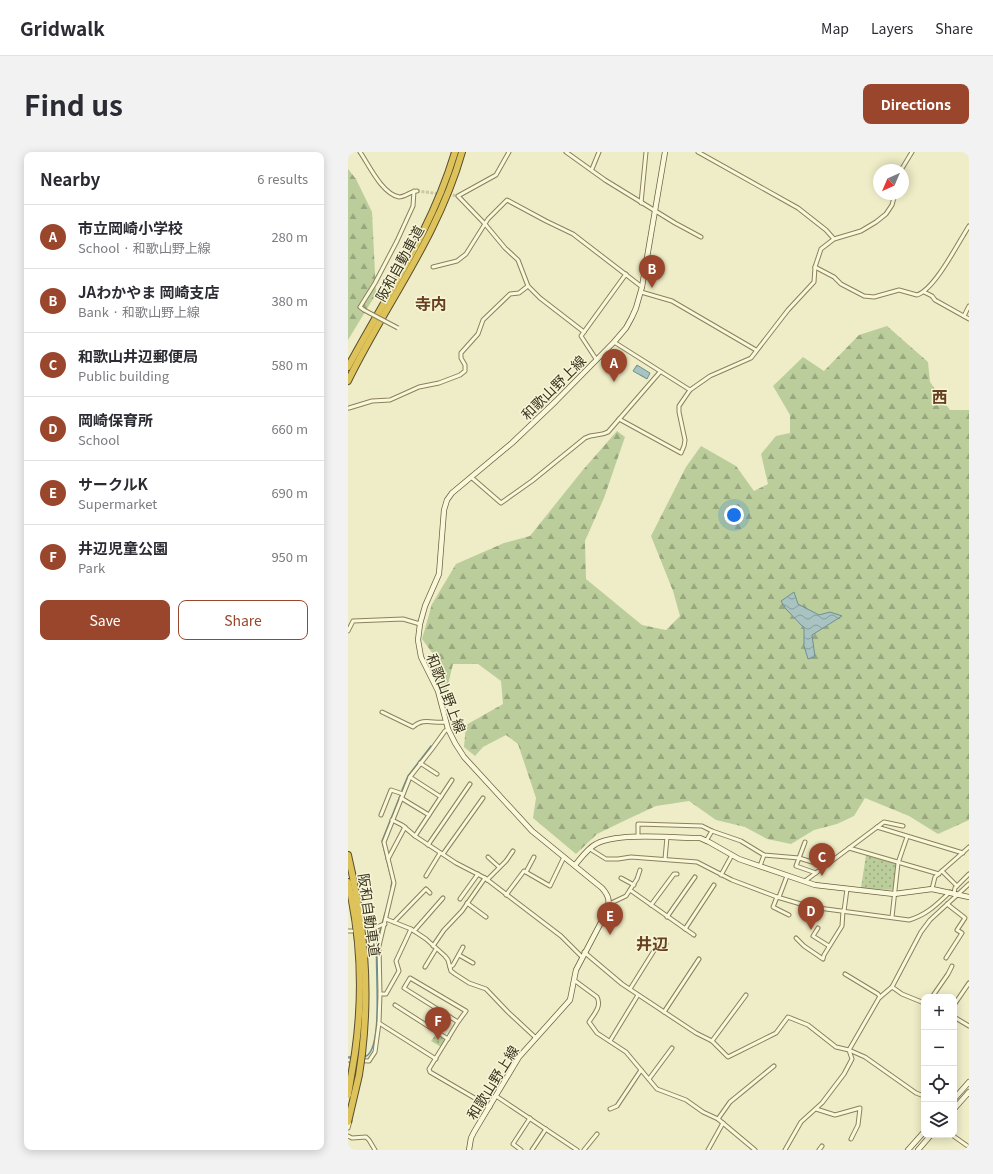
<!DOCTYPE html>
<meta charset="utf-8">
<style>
:root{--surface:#fff;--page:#f2f2f3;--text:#2b2b33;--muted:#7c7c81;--line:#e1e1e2;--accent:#9a462c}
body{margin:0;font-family:Georgia,"Noto Sans JP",serif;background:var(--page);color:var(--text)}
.controls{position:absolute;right:12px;bottom:12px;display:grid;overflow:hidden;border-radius:8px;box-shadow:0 2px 10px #0003}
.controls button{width:36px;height:36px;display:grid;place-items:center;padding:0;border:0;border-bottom:1px solid var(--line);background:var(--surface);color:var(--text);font:20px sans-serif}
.compass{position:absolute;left:525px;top:12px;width:36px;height:36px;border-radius:50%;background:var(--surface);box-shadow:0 2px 10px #0003;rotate:224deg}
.you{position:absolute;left:386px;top:363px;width:14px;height:14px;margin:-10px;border:3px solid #fff;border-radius:50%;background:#1a73e8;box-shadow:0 0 0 6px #1a73e833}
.badge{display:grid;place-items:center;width:26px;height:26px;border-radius:50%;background:var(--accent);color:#fff;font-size:13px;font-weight:700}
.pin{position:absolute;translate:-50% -33px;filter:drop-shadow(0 1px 2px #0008)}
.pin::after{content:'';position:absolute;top:21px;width:14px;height:12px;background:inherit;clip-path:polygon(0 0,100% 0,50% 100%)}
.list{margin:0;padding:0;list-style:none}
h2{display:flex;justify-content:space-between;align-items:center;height:52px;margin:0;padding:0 16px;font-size:17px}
h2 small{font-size:13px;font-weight:400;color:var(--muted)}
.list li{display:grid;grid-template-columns:26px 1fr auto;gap:12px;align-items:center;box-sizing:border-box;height:64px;padding:0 16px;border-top:1px solid var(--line)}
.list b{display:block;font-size:15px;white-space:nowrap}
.list p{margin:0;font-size:13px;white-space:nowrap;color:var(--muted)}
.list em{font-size:13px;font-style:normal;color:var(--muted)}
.actions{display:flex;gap:8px;padding:12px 16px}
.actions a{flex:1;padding:9px 0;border:1px solid var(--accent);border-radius:8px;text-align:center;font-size:14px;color:var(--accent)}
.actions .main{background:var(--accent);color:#fff}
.icon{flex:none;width:22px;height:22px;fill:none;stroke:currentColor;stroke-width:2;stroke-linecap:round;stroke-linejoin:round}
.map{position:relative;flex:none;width:621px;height:998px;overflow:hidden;border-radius:8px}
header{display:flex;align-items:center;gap:24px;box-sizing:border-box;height:56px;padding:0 20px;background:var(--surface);border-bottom:1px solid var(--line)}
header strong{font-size:19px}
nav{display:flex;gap:22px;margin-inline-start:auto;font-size:14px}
.intro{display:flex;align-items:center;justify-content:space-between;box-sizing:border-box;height:96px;padding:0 24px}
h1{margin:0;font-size:28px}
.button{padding:10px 18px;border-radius:8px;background:var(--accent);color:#fff;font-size:14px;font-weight:700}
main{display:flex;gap:24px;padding:0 24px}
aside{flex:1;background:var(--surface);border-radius:8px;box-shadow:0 2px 10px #0003}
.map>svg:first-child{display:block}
</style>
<header>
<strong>Gridwalk</strong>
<nav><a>Map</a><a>Layers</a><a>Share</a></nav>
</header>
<div class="intro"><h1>Find us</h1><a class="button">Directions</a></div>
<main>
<aside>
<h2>Nearby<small>6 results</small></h2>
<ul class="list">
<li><span class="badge">A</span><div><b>市立岡崎小学校</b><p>School · 和歌山野上線</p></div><em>280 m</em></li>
<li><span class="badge">B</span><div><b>JAわかやま 岡崎支店</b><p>Bank · 和歌山野上線</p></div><em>380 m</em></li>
<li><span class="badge">C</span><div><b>和歌山井辺郵便局</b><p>Public building</p></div><em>580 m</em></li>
<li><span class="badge">D</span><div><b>岡崎保育所</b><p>School</p></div><em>660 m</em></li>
<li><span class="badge">E</span><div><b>サークルK</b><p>Supermarket</p></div><em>690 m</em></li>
<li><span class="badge">F</span><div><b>井辺児童公園</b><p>Park</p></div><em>950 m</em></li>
</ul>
<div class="actions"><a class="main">Save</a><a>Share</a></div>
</aside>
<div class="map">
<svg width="621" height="998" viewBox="0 0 621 998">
<defs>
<pattern id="forest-firs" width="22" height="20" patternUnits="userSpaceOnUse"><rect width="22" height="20" fill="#bbcd9b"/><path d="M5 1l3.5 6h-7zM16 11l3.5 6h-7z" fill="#99a77e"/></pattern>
<pattern id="park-dots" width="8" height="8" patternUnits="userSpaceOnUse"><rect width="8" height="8" fill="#bbcd9b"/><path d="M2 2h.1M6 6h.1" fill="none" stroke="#99a77e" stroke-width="1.8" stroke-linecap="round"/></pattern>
<pattern id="water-waves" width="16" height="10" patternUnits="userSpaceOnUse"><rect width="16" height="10" fill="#a8c3c1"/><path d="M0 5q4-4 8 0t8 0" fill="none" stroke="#8a9f9c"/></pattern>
</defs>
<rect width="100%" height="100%" fill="#efedc7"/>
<!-- forest -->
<g fill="url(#forest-firs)">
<polygon points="0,17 8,27 24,60 28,142 0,188"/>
<polygon points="539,174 580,210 582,230 602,258 621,258 621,668 590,682 561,664 517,646 506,664 489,672 466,678 443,692 419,687 397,675 368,668 341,649 308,654 280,667 249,682 228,702 185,666 188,646 170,592 158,583 135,595 127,604 116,595 118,573 155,552 153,529 130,512 105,512 98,541 91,534 88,506 74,487 84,452 108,412 156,391 182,384 234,319 269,279 277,285 256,346 237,389 238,427 294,473 318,478 332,464 325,439 303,384 338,315 353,294 388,314 406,339 420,332 413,302 428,284 442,281 442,263 425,234 455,205 476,219 511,183"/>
</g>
<!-- park -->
<g fill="url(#park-dots)">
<polygon points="518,703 548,712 546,738 513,736"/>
<polygon points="89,881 98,887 93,895 83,889"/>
</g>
<!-- water -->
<g fill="url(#water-waves)" stroke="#6e9191">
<polygon points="289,213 302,221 299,227 285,219"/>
<polygon points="446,440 450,452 471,463 482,460 494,464 464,483 467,505 460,507 456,494 456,476 438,457 433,449"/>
</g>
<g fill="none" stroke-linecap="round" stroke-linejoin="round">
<!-- stream -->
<g stroke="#6e9191" stroke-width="1.5">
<polyline points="54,638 60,624 83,594"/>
<polyline points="43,735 44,729 34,689 52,644"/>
<polyline points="0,905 5,905"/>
<path d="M16,905C37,901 26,810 29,793C30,782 35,771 37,761"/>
</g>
<!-- street-tunnel -->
<polyline stroke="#cbc8a6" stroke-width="3" stroke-dasharray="3 1.5" stroke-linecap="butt" points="69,39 110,44"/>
<defs>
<g id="street">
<path d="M12,0C21,13 34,42 51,45C57,45 63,39 69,39"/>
<polyline points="161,0 148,23 110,44 137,72 157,96 170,108 180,134 192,146 236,180"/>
<polyline points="218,0 257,28 327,71 353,85"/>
<polyline points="350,0 450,56 478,78 486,87"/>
<polyline points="244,17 251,0"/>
<polyline points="553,18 564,0"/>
<polyline points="293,51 298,0"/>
<polyline points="85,115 109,109 118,102 140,67 159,48 198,69 225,82 294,135"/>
<path d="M467,115L486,125L493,132L516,144L526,145L551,138L569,143C587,137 610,91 621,74"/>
<polyline points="293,140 324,149 408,198"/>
<polyline points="576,140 584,144 587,148 621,167"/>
<polyline points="16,158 12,155 27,131 49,89 65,54 66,39"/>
<polyline points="616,164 621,154"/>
<polyline points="266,190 342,238"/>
<polyline points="248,207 233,184 278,122"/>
<polyline points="1,256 24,249 42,248 71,235 91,231 112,223 117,219 117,213 113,206 113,201 130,182 135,168 162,142 171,141 180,134"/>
<polyline points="271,267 333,301 336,294 337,288 331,260 331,254 342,238 362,224 403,206 440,158 466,130 467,115 473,97 486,87 513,79 528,70 538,62 544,53 547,42"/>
<path d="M123,325L153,351L184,329L237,286C246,281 251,285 260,280L312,220"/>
<polyline points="0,479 5,469 55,467 72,472"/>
<path d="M34,560L65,575C75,565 86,572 97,570"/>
<polyline points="72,611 89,622"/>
<polyline points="62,625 93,645"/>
<polyline points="53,646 81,663"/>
<polyline points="33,663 43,638 55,642"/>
<polyline points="44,668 54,673 67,684 108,711 137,726 213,784 234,805"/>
<polyline points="529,675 615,701"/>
<polyline points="67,684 104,628"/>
<polyline points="290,684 290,672 354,674 364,679 393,689 416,703 451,706 477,714"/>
<polyline points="358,689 364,679"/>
<polyline points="457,690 448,714 468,721"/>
<polyline points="80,693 122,632"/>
<polyline points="501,696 591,722"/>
<path d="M242,697L258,707H270L283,705L349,710L384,728L429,745L463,755L561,768C579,763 589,752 602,740"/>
<polyline points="95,702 135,646"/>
<polyline points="140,705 151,715"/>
<polyline points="40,707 57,675"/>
<polyline points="317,707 319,685"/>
<polyline points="412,714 416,703"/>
<polyline points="594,719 609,734"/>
<polyline points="178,720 186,705"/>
<polyline points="373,723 384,703"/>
<polyline points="78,724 92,701"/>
<polyline points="273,726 286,733"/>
<polyline points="139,728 158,709 165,699"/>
<polyline points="457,729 536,670 555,674"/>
<polyline points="584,737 587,725 621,695"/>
<polyline points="282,738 346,783"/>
<polyline points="606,741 607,736 621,722"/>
<polyline points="158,743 176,719 202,734 216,705"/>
<polyline points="429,745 425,755 441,763"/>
<polyline points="431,745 439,724"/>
<polyline points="112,747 130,722"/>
<polyline points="119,751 138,765"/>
<polyline points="261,752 278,744 289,727 292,718"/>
<polyline points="303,753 326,722 329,722"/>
<polyline points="496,759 499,737"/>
<polyline points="319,765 347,725"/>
<polyline points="544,765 550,711 559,685"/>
<polyline points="38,767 63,777 78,787 97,804 100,808 103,819 107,822 121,831 138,837 160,860 188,886"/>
<polyline points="46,770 78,737 82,741"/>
<polyline points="470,776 465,784 481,794"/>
<polyline points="337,777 366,733"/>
<path d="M20,778C30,777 30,773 37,772"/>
<polyline points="0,779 4,779"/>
<polyline points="66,779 95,746"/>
<polyline points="448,786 456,794 475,807 476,803 494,774 495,759"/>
<polyline points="85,794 96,778 114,759 137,726"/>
<polyline points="236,800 274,832 348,881 364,889 380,905 428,881 440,865 460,873 488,895 501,898 517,905 568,941 576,944"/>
<polyline points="111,803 125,811"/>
<polyline points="598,806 614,781 609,778 617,766 599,752"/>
<polyline points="77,815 88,797"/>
<polyline points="102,815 105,813 115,795"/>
<polyline points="497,822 530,842 532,845"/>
<path d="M226,828L249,845C254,854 246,862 241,870L249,881L278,900L309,937L338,948L355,960L370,967L407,998"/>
<polyline points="544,835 554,842 576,851"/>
<polyline points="282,837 312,789 318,792"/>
<polyline points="32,842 38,842 51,819 48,809 63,777"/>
<polyline points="584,845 600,822 604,814"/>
<polyline points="47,853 100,887"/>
<polyline points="606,853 621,831"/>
<polyline points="316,860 351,807"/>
<polyline points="606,865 621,874"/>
<polyline points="110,870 118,859 62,826 56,836 110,870 81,917 82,920 142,955"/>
<polyline points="31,871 88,907"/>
<polyline points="262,889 290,843"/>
<polyline points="364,889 398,843"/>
<polyline points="501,898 531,846 544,835 573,780 582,768 621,732"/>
<polyline points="0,908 21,909 27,900 31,871 32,842 31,794 46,731 36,690 62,625 84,597 97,579 100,577"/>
<polyline points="301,927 324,896"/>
<polyline points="148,944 229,998"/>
<polyline points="262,957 269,954 293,918"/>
<polyline points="468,957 487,963 512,956 510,973 503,987"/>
<polyline points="370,967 382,950 426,914"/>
<polyline points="0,976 2,969"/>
<polyline points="604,983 621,995"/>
<polyline points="0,984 4,986 18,985 21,988 27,998"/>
<polyline points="173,998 165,992 182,966"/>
<polyline points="184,998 198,977"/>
<polyline points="236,998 249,982"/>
<polyline points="360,998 375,971"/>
<polyline points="437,998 453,970 474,951 496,922 504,907 501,898"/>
<polyline points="471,998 474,994"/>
</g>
<g id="secondary">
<path d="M227,713C233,706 240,696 248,692C269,680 327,686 352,686L361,690L391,707L467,733L546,742L584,737L621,745"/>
<polyline points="606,947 621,930"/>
<polyline points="606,957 621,940"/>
<path d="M121,998L123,986L126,980L171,905L222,848L228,818L259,759C262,749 261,744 254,736L184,679L116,605L107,591L100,577L90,539L73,505L70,488L72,472L77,454L91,422L96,358L99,348L104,341L164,291L208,249L266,190L278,176L284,165L288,156L294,135L317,0"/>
<polyline points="560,998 576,980"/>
<polyline points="570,998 583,983"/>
</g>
<g id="highway">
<path d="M0,215C38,144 84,78 107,0"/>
<path d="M0,229C38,151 90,85 114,0"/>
<path d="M0,703C16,770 22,833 14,902"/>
<path d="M0,730C13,785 15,845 7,901"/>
</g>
</defs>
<!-- street casing -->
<use href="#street" stroke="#8b805c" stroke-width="5"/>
<!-- secondary casing -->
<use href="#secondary" stroke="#6d613f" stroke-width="6"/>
<!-- highway casing -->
<use href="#highway" stroke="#594d30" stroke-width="8"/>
<!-- street -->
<use href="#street" stroke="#f9f8db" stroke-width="3"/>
<!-- secondary -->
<use href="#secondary" stroke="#f9f8db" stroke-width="4.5"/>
<!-- highway -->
<use href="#highway" stroke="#ddc359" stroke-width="6"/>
<defs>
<polyline id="street-bridge" points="16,158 50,176"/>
<g id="highway-bridge">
<polyline points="0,943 7,901"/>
<polyline points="0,970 11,923 14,902"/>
</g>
</defs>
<!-- street-bridge casing -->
<use href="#street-bridge" stroke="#8b805c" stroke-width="5" stroke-linecap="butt"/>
<!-- highway-bridge casing -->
<use href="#highway-bridge" stroke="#594d30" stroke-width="8" stroke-linecap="butt"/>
<!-- street-bridge -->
<use href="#street-bridge" stroke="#f9f8db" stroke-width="3"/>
<!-- highway-bridge -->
<use href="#highway-bridge" stroke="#ddc359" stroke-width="6"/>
</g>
<g text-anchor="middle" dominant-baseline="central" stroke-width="3" stroke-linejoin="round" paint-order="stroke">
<!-- street labels -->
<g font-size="14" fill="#3b3420" stroke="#f6f5d7">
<text transform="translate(51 111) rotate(-61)">阪和自動車道</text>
<text transform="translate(205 235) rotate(-45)">和歌山野上線</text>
<text transform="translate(99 541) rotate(69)">和歌山野上線</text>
<text transform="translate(22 763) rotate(82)">阪和自動車道</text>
<text transform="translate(144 930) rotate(-58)">和歌山野上線</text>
</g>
<!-- quarter labels -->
<g font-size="16" font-weight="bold" fill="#68401f" stroke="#f6f5d7">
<text x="83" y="151">寺内</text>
<text x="592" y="244">西</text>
<text x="304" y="791">井辺</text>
</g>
</g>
</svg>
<div class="controls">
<button>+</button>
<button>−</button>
<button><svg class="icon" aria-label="locate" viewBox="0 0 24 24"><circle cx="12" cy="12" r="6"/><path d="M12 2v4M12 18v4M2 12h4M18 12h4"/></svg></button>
<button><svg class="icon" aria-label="layers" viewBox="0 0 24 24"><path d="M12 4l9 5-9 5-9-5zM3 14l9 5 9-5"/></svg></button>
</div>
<svg class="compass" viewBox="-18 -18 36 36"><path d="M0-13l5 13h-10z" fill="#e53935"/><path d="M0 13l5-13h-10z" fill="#7c7c81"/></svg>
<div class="you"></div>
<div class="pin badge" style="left:266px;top:230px">A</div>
<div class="pin badge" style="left:304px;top:136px">B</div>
<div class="pin badge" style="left:474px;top:724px">C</div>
<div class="pin badge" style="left:463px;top:778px">D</div>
<div class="pin badge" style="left:262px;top:783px">E</div>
<div class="pin badge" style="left:90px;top:888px">F</div>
</div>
</main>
